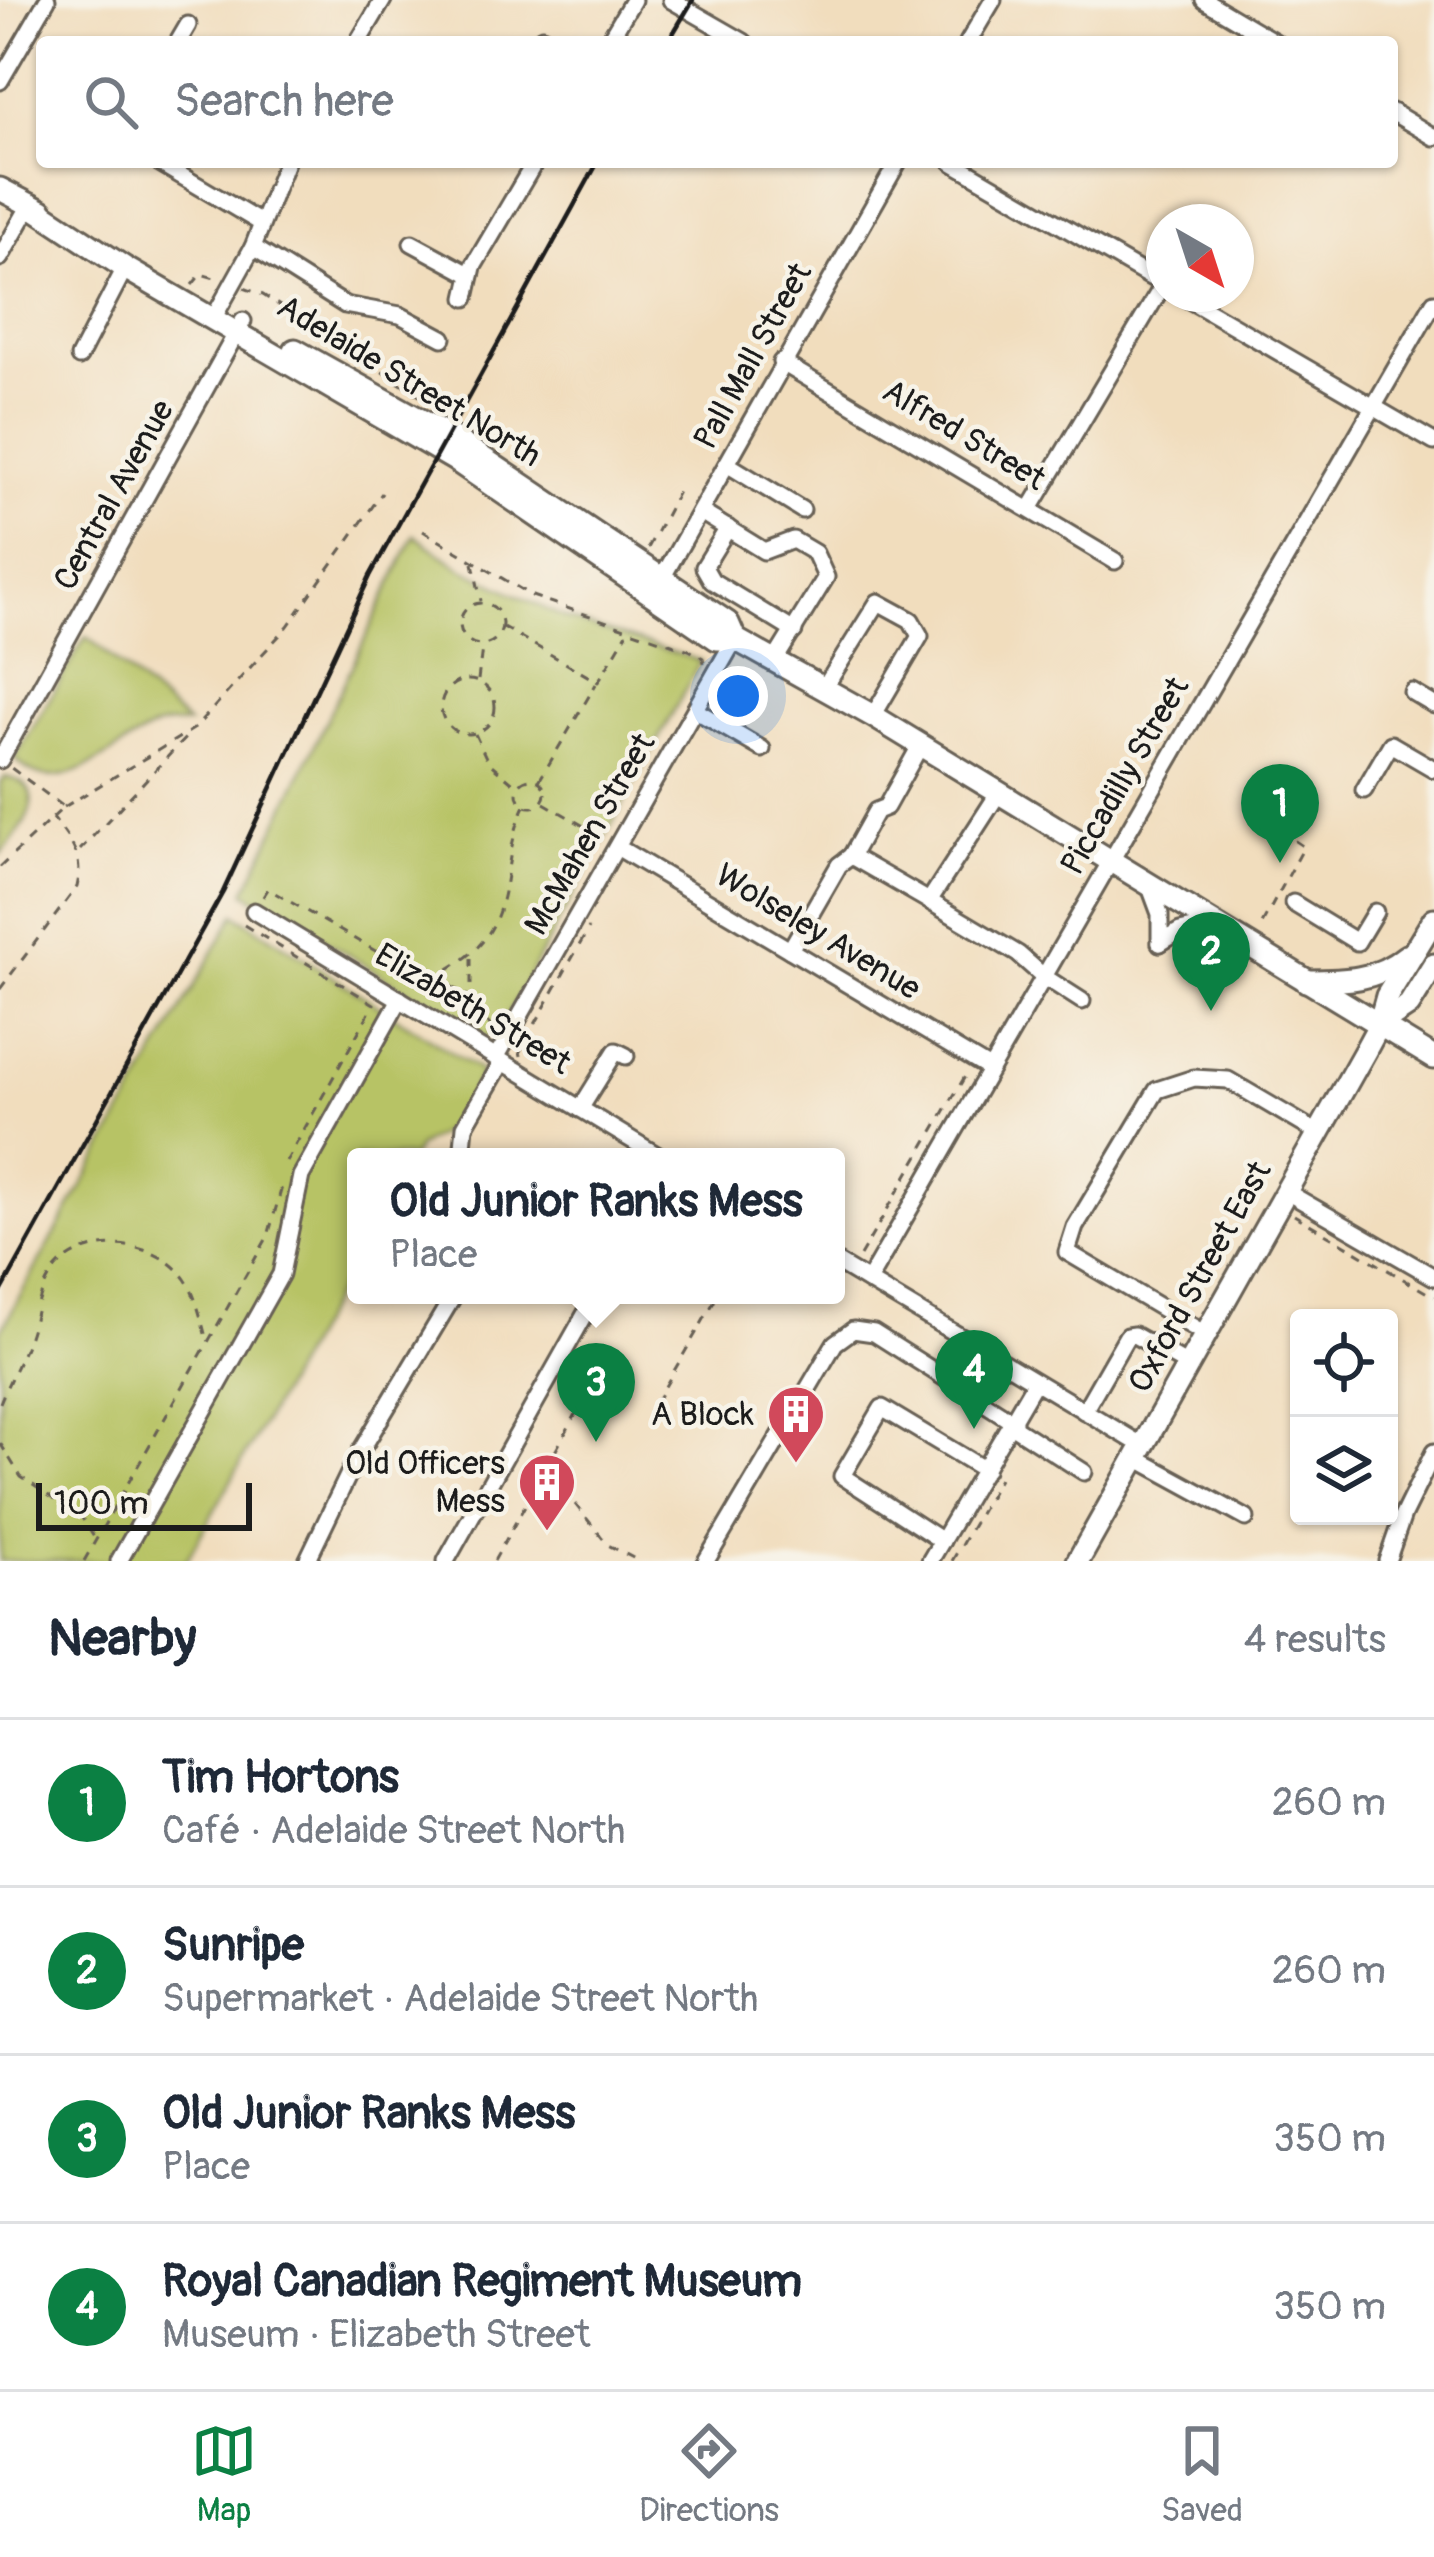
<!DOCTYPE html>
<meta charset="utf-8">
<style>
:root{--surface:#fff;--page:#f2f2f3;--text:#1f2937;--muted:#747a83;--line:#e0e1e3;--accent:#0b8043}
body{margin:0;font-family:Pangolin,sans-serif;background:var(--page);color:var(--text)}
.controls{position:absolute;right:36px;bottom:36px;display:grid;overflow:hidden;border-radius:12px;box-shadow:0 3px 9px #0004}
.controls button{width:108px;height:108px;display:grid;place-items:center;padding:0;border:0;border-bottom:3px solid var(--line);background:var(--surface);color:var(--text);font:60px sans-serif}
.compass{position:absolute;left:1146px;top:204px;width:108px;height:108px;border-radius:50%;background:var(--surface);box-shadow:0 3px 9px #0004;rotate:141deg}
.scale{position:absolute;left:36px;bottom:30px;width:216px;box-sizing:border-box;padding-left:12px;border:6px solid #1c1c1c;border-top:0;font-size:33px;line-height:42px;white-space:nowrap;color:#1c1c1c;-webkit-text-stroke:9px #f7f3e8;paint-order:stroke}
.you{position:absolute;left:738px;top:696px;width:42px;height:42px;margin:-30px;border:9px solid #fff;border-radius:50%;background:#1a73e8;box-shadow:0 0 0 18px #1a73e833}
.badge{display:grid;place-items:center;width:78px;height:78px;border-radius:50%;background:var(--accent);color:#fff;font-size:39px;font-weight:700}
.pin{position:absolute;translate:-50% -99px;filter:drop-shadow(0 3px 6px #0008)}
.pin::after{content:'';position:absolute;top:63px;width:42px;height:36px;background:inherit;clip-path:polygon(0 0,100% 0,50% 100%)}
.popup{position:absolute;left:347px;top:1148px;width:498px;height:156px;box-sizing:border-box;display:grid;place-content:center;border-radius:12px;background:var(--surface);filter:drop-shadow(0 3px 9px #0005);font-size:39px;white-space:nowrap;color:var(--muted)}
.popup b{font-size:45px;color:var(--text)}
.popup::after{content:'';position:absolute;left:50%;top:100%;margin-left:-24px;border:24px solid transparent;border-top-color:var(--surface)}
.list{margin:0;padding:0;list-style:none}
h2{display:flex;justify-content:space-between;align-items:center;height:156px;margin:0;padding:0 48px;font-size:51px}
h2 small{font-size:39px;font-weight:400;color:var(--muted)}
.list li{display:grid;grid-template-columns:78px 1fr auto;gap:36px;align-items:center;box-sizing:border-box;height:168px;padding:0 48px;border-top:3px solid var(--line)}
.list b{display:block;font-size:45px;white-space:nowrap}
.list p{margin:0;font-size:39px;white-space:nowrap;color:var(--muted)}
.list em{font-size:39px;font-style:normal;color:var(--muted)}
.icon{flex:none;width:66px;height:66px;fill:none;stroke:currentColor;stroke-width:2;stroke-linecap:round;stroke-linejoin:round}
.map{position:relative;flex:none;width:1434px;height:1561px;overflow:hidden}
.search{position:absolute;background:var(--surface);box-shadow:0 3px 9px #0004;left:36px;right:36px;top:36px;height:132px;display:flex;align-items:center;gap:30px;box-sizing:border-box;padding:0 42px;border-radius:12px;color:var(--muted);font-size:45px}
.sheet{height:828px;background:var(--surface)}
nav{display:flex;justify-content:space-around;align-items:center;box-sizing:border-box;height:168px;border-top:3px solid var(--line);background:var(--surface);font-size:33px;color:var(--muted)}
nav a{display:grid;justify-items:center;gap:6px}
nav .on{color:var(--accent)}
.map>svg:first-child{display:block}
</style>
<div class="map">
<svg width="1434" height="1561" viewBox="0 0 1434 1561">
<rect width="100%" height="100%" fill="#f7f3e8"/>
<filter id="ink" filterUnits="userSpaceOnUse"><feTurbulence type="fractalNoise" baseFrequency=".00833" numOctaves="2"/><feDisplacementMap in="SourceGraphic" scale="24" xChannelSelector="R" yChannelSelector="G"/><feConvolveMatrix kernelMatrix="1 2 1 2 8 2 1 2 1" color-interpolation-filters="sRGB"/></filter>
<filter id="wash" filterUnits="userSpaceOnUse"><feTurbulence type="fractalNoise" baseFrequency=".004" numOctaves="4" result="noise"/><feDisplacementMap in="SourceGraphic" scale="48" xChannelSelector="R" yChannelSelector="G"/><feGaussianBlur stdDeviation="2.7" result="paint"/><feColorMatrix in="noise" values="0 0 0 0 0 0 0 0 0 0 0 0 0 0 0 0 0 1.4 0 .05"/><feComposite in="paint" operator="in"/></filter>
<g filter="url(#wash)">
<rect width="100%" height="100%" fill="#f1ddbd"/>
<!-- green -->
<g fill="#b7c365" stroke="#6a7040" stroke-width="3">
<polygon points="414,535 461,568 567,619 701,661 504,1022 485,1038 245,892"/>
<path d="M86,636L188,724C179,724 168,723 159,726C118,741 57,809 15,758Z"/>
<path d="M5,777C57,787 20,833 0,854V785Z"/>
<polygon points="235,914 482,1072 454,1125 418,1147 412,1157 356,1157 356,1257 186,1561 0,1561 0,1332"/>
</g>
</g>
<g filter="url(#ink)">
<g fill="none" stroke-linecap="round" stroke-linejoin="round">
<defs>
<g id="minor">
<polyline points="671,0 744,42"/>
<polyline points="1204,0 1275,42"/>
<polyline points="542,37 550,42"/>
<polyline points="178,42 188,25"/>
<polyline points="358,42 383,0"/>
<polyline points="608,42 633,0"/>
<polyline points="968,42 993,0"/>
<polyline points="0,81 47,0"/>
<polyline points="1392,112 1434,137"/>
<polyline points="158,162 261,223"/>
<polyline points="952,162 1164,285"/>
<polyline points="412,243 471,275"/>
<polyline points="253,247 345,305 400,315 443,338"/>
<polyline points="0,258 30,205"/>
<polyline points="1179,294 1434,442"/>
<polyline points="466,298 473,267 535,162"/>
<polyline points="213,319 253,247 286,162"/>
<polyline points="79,357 125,268"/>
<polyline points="781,362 1115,561"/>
<polyline points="727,464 802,510"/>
<polyline points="1030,509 1163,285"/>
<polyline points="701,512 764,551 793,540 815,553 826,577 773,663"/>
<polyline points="728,528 704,567 712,581 794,631"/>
<polyline points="661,580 898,162"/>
<polyline points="823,690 878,602 911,620 920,636 873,716"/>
<polyline points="1412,692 1434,705"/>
<polyline points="695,710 762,749"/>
<polyline points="920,746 886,807 876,811 851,856 929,901"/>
<polyline points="0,760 243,321"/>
<polyline points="1364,790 1391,744 1434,769"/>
<polyline points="998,794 929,901 1018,954 1043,976 1082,1001"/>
<polyline points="617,847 988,1068"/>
<polyline points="1150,887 1160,914 1160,943"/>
<polyline points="1293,903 1357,942 1375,912"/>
<polyline points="254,911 660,1157"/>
<polyline points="1160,943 1180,931 1211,924"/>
<polyline points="790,950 839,865 851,856"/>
<polyline points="496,1058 735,639"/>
<polyline points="580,1109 616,1051 626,1056"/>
<polyline points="462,1157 465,1126 502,1062"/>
<polyline points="1285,1191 1434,1277"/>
<polyline points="836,1262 1143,1446"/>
<polyline points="868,1281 1434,302"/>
<polyline points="1205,1334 1067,1252 1075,1227 1157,1090 1194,1078 1228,1080 1318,1133"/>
<polyline points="1084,1411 1127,1336 1134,1335 1188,1365"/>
<polyline points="1012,1426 1084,1472"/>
<polyline points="1136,1458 1246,1518"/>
<polyline points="942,1541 842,1476 882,1408 985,1470"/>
<polyline points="119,1561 281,1274 301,1176 400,999"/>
<polyline points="307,1561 356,1459 454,1295"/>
<polyline points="446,1561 596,1295"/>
<polyline points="706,1561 835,1343 853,1330 874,1333 1014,1422"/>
<polyline points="930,1561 1035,1382"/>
<polyline points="1387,1561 1403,1515 1434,1452"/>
</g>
<g id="major">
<polyline points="0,189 42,211"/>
<polyline points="30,205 125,268 455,460 717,639 735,639 873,716 1434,1058"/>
<polyline points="295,350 453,438 728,623 735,639"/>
<path d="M1306,981C1344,981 1376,981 1406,956"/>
<polyline points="1379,1025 1409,1005 1434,965"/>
<polyline points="1078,1561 1365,1051 1379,1025 1387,996 1434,919"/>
</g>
</defs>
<!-- minor casing -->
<use href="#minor" stroke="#676054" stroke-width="21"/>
<!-- major casing -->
<use href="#major" stroke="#676054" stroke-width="27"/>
<!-- path -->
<g stroke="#676054" stroke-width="3" stroke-dasharray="9 9" stroke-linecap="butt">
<polyline points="192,285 201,274 218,279"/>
<polyline points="244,288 263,295 435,406"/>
<polyline points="423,531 532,596 689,650 703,658 704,663"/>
<polyline points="648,548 681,486"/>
<polyline points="473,563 481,601"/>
<circle cx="481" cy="624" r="21"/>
<polyline points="503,627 598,682 627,633"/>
<circle cx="468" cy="707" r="27"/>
<polyline points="478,680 482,648"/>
<polyline points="475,734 488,762 517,786"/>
<circle cx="531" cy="793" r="14"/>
<polyline points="539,781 596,684"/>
<polyline points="544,803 603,837"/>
<polyline points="64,807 195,728 288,626 382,493"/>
<polyline points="80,850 188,735"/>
<polyline points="0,867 64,807 11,768"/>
<path d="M263,897L268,889L424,979C437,976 446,971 458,963C520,923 497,863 525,806"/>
<polyline points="1262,924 1304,847 1280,831"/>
<polyline points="244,925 374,1004 286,1162"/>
<polyline points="471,958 471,996"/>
<polyline points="434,977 472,998 492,1029"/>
<path d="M0,989L77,887C84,856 71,842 53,818"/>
<polyline points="521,1056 520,1051 589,928"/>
<polyline points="1294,1215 1434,1297"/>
<polyline points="860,1256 967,1073"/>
<polyline points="575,1365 599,1379"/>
<polyline points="656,1402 718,1295"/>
<path d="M0,1403C8,1382 19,1363 27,1342C37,1316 38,1286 59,1265C93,1233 158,1241 185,1279C197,1297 201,1320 207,1341"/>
<polyline points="0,1443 21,1477 82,1518 95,1539"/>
<polyline points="575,1504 608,1545 639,1561"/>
<polyline points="84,1561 268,1236 283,1183"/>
<polyline points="494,1561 580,1407 575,1396 601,1351"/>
<polyline points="952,1561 999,1479"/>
</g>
<!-- minor -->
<use href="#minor" stroke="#fff" stroke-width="15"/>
<!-- major -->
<use href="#major" stroke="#fff" stroke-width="21"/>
<!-- rail -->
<g stroke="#1c1c1c" stroke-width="4.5">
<polyline points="668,42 693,0"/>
<polyline points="0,1294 223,892 370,576 598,162"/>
</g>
</g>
</g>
<!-- icons -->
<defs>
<symbol id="building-pin" viewBox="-11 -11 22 30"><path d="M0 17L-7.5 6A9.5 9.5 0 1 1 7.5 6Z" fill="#d1495b" stroke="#f7f3e8"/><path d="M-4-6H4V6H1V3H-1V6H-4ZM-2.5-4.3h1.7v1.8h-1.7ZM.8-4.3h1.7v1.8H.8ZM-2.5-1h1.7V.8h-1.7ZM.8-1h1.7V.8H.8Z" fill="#fff"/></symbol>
</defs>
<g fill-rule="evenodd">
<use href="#building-pin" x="763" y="1381" width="66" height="90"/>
<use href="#building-pin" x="514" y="1449" width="66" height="90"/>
</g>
<g text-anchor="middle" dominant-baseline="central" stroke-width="9" stroke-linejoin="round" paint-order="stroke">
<!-- street labels -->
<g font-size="33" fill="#1c1c1c" stroke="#f7f3e8">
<text transform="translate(753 356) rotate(-61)">Pall Mall Street</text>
<text transform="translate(409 381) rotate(31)">Adelaide Street North</text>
<text transform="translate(964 435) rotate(31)">Alfred Street</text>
<text transform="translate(114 495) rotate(-61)">Central Avenue</text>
<text transform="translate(1125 776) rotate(-60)">Piccadilly Street</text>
<text transform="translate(590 834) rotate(-60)">McMahen Street</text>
<text transform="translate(818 932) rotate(31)">Wolseley Avenue</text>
<text transform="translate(473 1009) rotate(31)">Elizabeth Street</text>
<text transform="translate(1200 1277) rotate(-61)">Oxford Street East</text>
</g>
<!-- poi labels -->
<g font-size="33" fill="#1c1c1c" stroke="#f7f3e8" text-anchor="end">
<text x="754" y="1414">A Block</text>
<text x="505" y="1463">Old Officers<tspan x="505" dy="38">Mess</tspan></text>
</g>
</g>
</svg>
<div class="controls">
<button><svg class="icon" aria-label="locate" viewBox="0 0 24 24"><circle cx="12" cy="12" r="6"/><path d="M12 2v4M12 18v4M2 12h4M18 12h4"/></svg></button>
<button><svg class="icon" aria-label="layers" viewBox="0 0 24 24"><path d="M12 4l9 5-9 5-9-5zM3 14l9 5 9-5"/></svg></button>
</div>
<svg class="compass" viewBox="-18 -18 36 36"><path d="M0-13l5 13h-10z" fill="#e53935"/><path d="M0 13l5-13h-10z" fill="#747a83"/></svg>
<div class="scale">100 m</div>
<div class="you"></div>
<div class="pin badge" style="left:1280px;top:863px">1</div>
<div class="pin badge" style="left:1211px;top:1011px">2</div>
<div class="pin badge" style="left:596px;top:1442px">3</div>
<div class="popup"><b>Old Junior Ranks Mess</b>Place</div>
<div class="pin badge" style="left:974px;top:1429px">4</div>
<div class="search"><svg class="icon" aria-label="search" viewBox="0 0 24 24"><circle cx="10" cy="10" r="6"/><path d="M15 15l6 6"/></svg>Search here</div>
</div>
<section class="sheet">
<h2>Nearby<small>4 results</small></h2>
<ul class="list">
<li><span class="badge">1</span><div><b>Tim Hortons</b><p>Café · Adelaide Street North</p></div><em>260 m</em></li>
<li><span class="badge">2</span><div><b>Sunripe</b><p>Supermarket · Adelaide Street North</p></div><em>260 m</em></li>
<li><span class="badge">3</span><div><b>Old Junior Ranks Mess</b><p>Place</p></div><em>350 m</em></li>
<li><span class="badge">4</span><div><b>Royal Canadian Regiment Museum</b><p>Museum · Elizabeth Street</p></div><em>350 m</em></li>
</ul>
</section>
<nav>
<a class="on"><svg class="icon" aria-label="map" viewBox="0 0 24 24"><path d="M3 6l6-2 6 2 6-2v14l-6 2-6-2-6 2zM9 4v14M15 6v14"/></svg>Map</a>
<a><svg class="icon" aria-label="directions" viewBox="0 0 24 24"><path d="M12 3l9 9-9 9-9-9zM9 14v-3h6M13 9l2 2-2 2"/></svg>Directions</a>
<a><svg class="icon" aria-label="saved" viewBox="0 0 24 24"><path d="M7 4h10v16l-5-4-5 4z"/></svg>Saved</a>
</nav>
